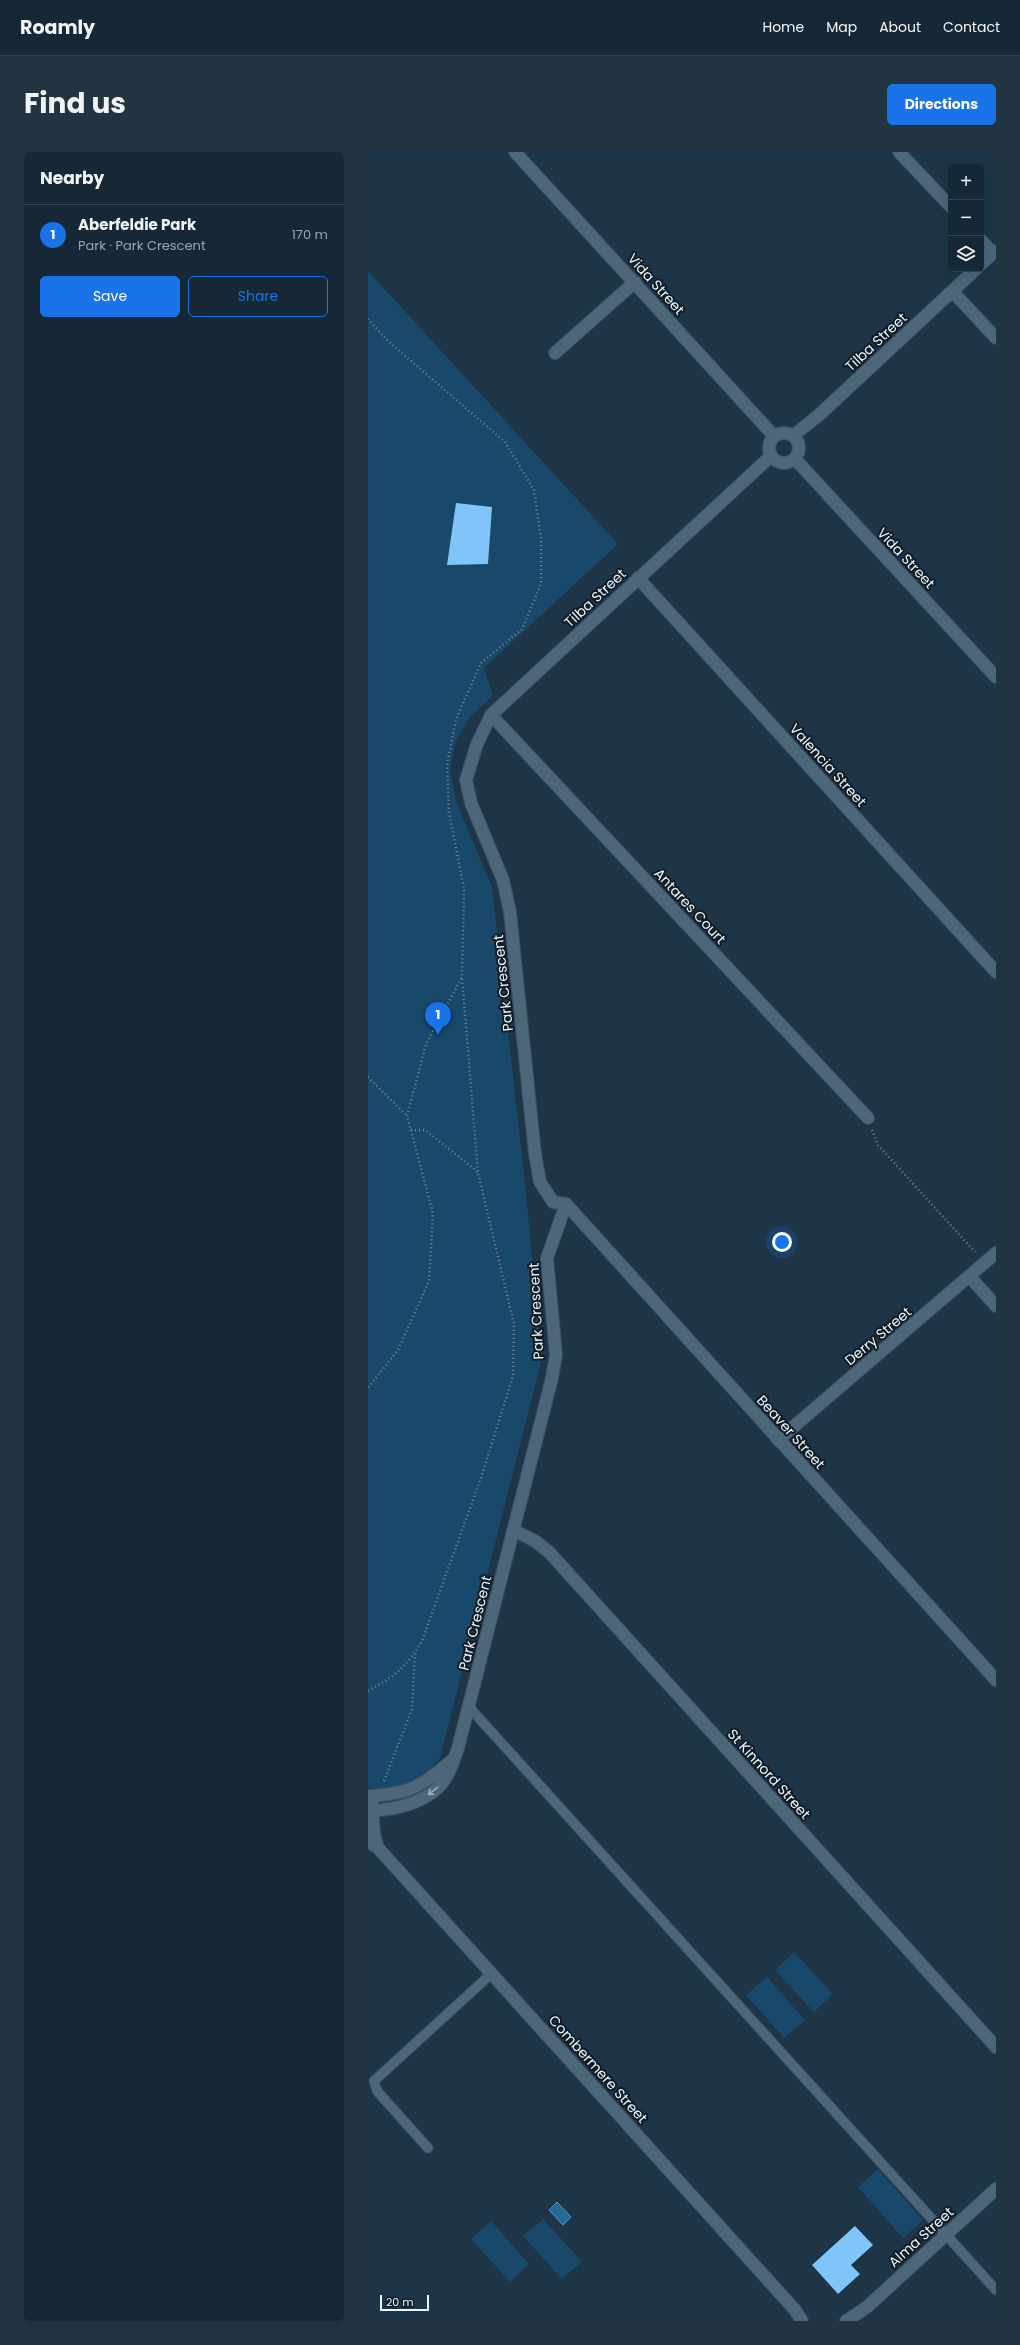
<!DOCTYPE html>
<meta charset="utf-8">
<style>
:root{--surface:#162835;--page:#233441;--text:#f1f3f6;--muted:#9ea6ad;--line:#354450;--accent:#1a73e8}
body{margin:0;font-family:Poppins,sans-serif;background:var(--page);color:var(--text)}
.controls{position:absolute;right:12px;top:12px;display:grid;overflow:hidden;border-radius:6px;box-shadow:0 4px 16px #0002}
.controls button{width:36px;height:36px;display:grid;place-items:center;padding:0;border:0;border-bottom:1px solid var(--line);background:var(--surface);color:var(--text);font:20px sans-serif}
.scale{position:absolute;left:12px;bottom:10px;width:49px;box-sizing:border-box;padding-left:4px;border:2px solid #eaf6ff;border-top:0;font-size:11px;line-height:14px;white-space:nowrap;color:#eaf6ff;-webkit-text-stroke:3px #111c24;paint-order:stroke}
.you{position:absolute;left:414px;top:1090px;width:14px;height:14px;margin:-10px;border:3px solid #fff;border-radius:50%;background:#1a73e8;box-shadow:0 0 0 6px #1a73e833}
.badge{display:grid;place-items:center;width:26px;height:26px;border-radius:50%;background:var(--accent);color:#fff;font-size:13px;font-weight:700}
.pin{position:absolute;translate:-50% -33px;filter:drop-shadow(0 1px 2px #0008)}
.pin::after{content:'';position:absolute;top:21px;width:14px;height:12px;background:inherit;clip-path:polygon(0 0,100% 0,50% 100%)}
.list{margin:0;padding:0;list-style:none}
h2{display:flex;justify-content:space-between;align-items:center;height:52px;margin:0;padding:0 16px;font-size:17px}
h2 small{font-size:13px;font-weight:400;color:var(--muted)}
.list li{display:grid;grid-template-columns:26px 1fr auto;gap:12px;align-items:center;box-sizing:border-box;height:60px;padding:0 16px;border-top:1px solid var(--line)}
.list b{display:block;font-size:15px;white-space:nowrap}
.list p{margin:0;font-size:13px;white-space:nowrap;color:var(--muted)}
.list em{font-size:13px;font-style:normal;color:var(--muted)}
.actions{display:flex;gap:8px;padding:12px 16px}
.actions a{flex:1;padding:9px 0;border:1px solid var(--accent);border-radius:6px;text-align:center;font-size:14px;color:var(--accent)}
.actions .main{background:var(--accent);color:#fff}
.icon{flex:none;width:22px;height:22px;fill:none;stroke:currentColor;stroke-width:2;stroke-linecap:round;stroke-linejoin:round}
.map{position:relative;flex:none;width:628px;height:2169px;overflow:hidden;border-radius:6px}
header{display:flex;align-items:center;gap:24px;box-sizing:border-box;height:56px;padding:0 20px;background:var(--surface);border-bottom:1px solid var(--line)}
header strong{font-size:19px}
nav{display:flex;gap:22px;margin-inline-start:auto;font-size:14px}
.intro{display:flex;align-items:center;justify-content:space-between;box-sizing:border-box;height:96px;padding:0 24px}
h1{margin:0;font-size:28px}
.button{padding:10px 18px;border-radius:6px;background:var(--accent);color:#fff;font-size:14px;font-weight:700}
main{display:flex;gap:24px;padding:0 24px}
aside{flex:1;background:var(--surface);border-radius:6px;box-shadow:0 4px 16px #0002}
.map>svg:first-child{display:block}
</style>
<header>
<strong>Roamly</strong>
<nav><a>Home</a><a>Map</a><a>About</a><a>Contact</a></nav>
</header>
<div class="intro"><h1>Find us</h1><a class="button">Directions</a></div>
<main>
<aside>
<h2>Nearby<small></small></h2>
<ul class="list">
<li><span class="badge">1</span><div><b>Aberfeldie Park</b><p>Park · Park Crescent</p></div><em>170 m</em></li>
</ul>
<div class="actions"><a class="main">Save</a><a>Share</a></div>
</aside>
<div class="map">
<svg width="628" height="2169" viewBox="0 0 628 2169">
<rect width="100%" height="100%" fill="#1d3547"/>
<!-- green -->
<g fill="#18496a">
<path d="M0,119L250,392L116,516L125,544L102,565L88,588L82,617L88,649L124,735L157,1031L174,1207L72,1606C52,1631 31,1638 0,1636Z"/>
<polygon points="426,1800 465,1842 446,1860 407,1818"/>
<polygon points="399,1825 437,1868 416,1886 378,1843"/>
<polygon points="510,2017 555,2068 535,2086 490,2035"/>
<polygon points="175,2067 214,2110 194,2127 155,2084"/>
<polygon points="123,2069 161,2112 142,2130 103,2087"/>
</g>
<!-- water -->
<polygon fill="#246a98" stroke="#5f94b7" points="189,2050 203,2065 195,2073 181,2058"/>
<!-- building -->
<g fill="#80c4f8">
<polygon points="88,351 124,355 120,412 79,413"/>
<polygon points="487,2074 505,2093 483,2113 492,2122 470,2142 444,2113"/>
</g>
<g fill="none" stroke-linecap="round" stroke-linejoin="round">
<defs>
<g id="service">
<polyline points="101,1555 628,2138"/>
<polyline points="60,1996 9,1939 6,1929 123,1822"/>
</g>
<g id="minor">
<polyline points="147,0 406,284"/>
<polyline points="613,112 625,101"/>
<polyline points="584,139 628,186"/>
<polyline points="187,201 267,130"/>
<circle cx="416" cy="296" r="15"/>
<polyline points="426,283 451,263 608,117"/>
<polyline points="427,307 628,525"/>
<polyline points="270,426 628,820"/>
<polyline points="123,563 500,966"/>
<polyline points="198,1052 185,1050 172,1030 167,1002 142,760 135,728 103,651 98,628 109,592 123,563 403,304"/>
<polyline points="198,1052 628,1528"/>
<polyline points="602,1125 628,1154"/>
<polyline points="410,1288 628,1101"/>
<polyline points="145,1378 167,1389 181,1400 628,1895"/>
<path d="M0,1644C41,1642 53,1635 83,1609"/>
<polyline points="4,1650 6,1682 10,1696"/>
<path d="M0,1659C28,1658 66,1650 80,1622C84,1614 87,1604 90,1596L184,1226L188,1203L179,1106L198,1052"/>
<polyline points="0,1689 10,1696 39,1728 427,2158 434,2169"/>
<polyline points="478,2169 499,2155 628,2037"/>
</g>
<g id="tertiary">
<polyline points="531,0 583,55"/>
<polyline points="613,88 625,101 628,99"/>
</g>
</defs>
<!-- service casing -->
<use href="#service" stroke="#3b505f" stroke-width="11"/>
<!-- minor casing -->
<use href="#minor" stroke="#3b505f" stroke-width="14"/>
<!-- tertiary casing -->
<use href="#tertiary" stroke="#3b505f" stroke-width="14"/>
<!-- path -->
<g stroke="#728593" stroke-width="2.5" stroke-dasharray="1 3" stroke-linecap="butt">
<polyline points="0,167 20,189 137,290 166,338 173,386 173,432 154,477 113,511 88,567 79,613 81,660 96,737 94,825 58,892 39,964 65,1061 61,1129 30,1198 0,1236"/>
<polyline points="0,925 39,964"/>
<polyline points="43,978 57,978 110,1020"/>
<polyline points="504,978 510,993 607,1100"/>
<path d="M0,1539C27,1524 38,1516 54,1489L114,1323L145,1224L146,1172L110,1021L94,825"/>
<polyline points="16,1629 44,1557 47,1502"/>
</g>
<!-- service -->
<use href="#service" stroke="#4c667a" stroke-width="9"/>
<!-- minor -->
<use href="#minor" stroke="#4c667a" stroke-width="12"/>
<!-- tertiary -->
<use href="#tertiary" stroke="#4c667a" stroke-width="12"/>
</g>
<!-- one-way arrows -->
<defs><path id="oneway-shaft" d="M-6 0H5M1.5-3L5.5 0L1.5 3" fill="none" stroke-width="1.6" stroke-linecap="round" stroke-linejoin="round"/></defs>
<use stroke="#9baebc" href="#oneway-shaft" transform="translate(65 1639) rotate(141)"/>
<g text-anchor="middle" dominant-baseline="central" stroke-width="4" stroke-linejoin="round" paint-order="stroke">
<!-- street labels -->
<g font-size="14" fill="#eaf6ff" stroke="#111c24">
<text transform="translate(288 132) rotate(48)">Vida Street</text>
<text transform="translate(508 190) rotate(-43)">Tilba Street</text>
<text transform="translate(538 406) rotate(47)">Vida Street</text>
<text transform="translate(227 446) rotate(-43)">Tilba Street</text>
<text transform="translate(460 613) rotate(48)">Valencia Street</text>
<text transform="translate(322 754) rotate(47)">Antares Court</text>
<text transform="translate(135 831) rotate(-96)">Park Crescent</text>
<text transform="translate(168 1159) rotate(-93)">Park Crescent</text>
<text transform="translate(510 1184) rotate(-40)">Derry Street</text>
<text transform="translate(423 1280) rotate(48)">Beaver Street</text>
<text transform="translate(107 1471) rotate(-76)">Park Crescent</text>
<text transform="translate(401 1622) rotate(48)">St Kinnord Street</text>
<text transform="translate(230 1917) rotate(48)">Combermere Street</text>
<text transform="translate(553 2085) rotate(-42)">Alma Street</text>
</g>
</g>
</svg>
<div class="controls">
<button>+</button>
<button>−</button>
<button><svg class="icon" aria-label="layers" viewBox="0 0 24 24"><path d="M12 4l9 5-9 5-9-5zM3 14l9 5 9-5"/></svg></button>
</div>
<div class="scale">20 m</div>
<div class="you"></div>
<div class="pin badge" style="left:70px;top:883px">1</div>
</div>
</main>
